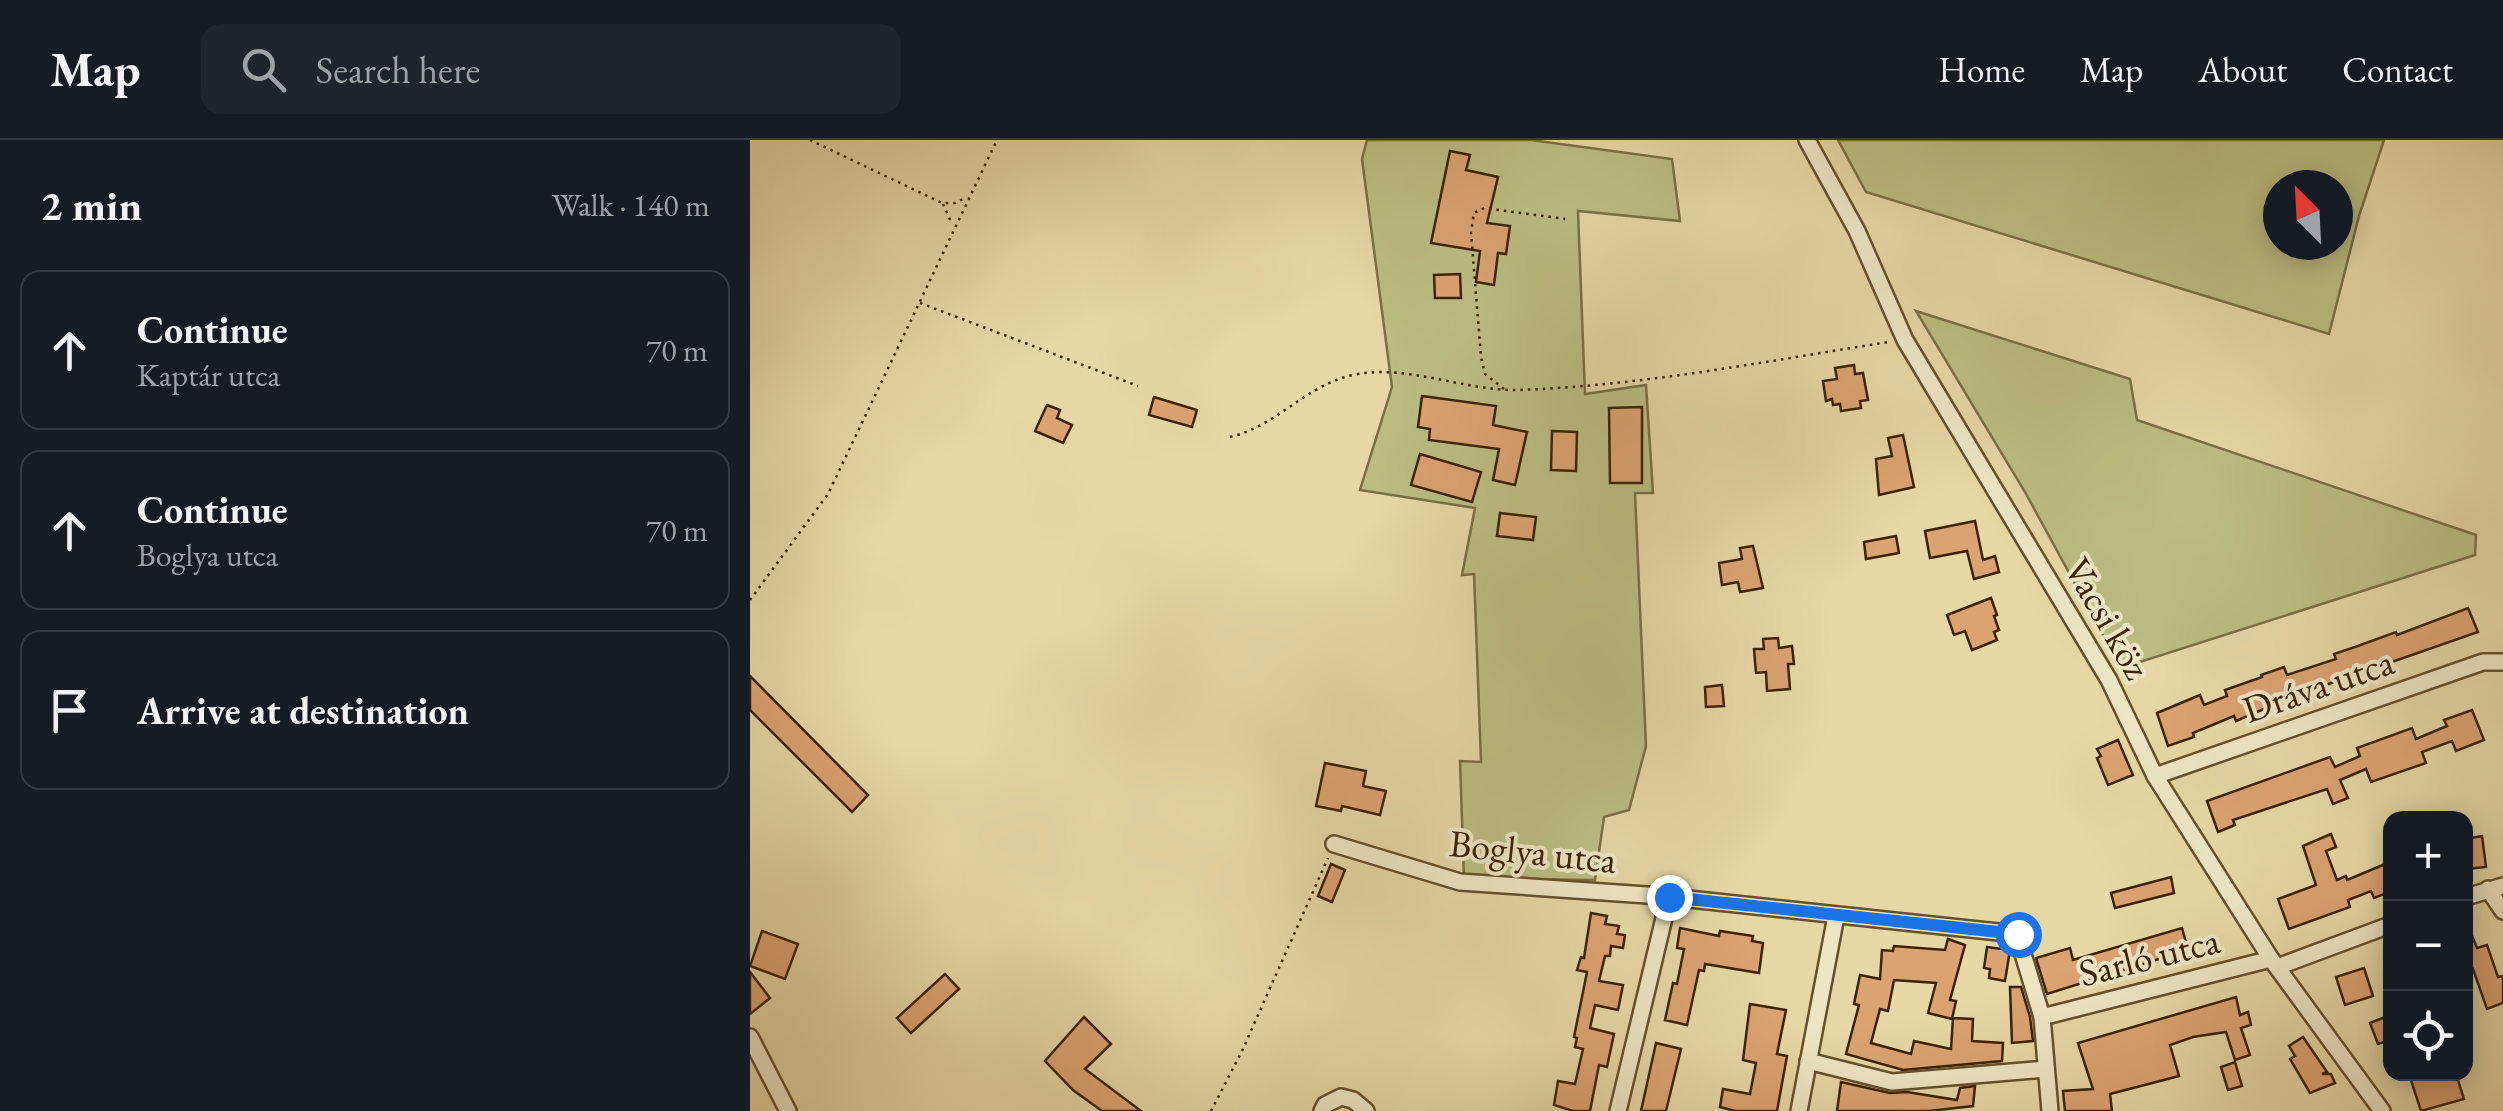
<!DOCTYPE html>
<meta charset="utf-8">
<style>
:root{--surface:#171b24;--page:#20242c;--text:#f1f3f6;--muted:#9ea1a6;--line:#363941}
body{margin:0;font-family:"EB Garamond",serif;background:var(--page);color:var(--text)}
.controls{position:absolute;right:30px;bottom:30px;display:grid;overflow:hidden;border-radius:20px;box-shadow:0 5px 25px #0003}
.controls button{width:90px;height:90px;display:grid;place-items:center;padding:0;border:0;border-bottom:2px solid var(--line);background:var(--surface);color:var(--text);font:50px sans-serif}
.compass{position:absolute;left:1513px;top:30px;width:90px;height:90px;border-radius:50%;background:var(--surface);box-shadow:0 5px 25px #0003;rotate:336deg}
.stop{position:absolute;width:30px;height:30px;margin:-22px;border:8px solid #1a73e8;border-radius:50%;background:#fff}
.stop.end{background:#1a73e8;border-color:#fff;box-shadow:0 2px 10px #0008}
.list{margin:0;padding:0;list-style:none}
h2{display:flex;justify-content:space-between;align-items:center;height:130px;margin:0;padding:0 40px;font-size:42px}
h2 small{font-size:32px;font-weight:400;color:var(--muted)}
.list li{display:grid;grid-template-columns:65px 1fr auto;gap:30px;align-items:center;box-sizing:border-box;height:160px;margin:0 20px 20px;padding:0 20px;border:2px solid var(--line);border-radius:20px}
.list b{display:block;font-size:38px;white-space:nowrap}
.list p{margin:0;font-size:32px;white-space:nowrap;color:var(--muted)}
.list em{font-size:32px;font-style:normal;color:var(--muted)}
.icon{flex:none;width:55px;height:55px;fill:none;stroke:currentColor;stroke-width:2;stroke-linecap:round;stroke-linejoin:round}
.map{position:relative;flex:none;width:1753px;height:971px;overflow:hidden}
header{display:flex;align-items:center;gap:60px;box-sizing:border-box;height:140px;padding:0 50px;background:var(--surface);border-bottom:2px solid var(--line)}
header strong{font-size:48px}
nav{display:flex;gap:55px;margin-inline-start:auto;font-size:35px}
.search{width:700px;height:90px;background:var(--page);display:flex;align-items:center;gap:25px;box-sizing:border-box;padding:0 35px;border-radius:20px;color:var(--muted);font-size:38px}
main{display:flex}
aside{flex:1;background:var(--surface)}
.map>svg:first-child{display:block}
</style>
<header>
<strong>Map</strong>
<div class="search"><svg class="icon" aria-label="search" viewBox="0 0 24 24"><circle cx="10" cy="10" r="6"/><path d="M15 15l6 6"/></svg>Search here</div>
<nav><a>Home</a><a>Map</a><a>About</a><a>Contact</a></nav>
</header>
<main>
<aside>
<h2>2 min<small>Walk · 140 m</small></h2>
<ul class="list">
<li><svg class="icon" aria-label="ahead" viewBox="0 0 24 24"><path d="M12 20V5M6 11l6-6 6 6"/></svg><div><b>Continue</b><p>Kaptár utca</p></div><em>70 m</em></li>
<li><svg class="icon" aria-label="ahead" viewBox="0 0 24 24"><path d="M12 20V5M6 11l6-6 6 6"/></svg><div><b>Continue</b><p>Boglya utca</p></div><em>70 m</em></li>
<li><svg class="icon" aria-label="arrive" viewBox="0 0 24 24"><path d="M6 21V4h12l-3 4 3 4H6"/></svg><div><b>Arrive at destination</b></div></li>
</ul>
</aside>
<div class="map">
<svg width="1753" height="971" viewBox="0 0 1753 971">
<rect width="100%" height="100%" fill="#e6d7a5"/>
<filter id="stains"><feTurbulence type="fractalNoise" baseFrequency=".002" numOctaves="4"/><feColorMatrix values="0 0 0 0 .2 0 0 0 0 .09 0 0 0 0 .02 0 0 0 .5 -.17"/></filter>
<radialGradient id="worn" r=".72"><stop offset=".6" stop-color="#630" stop-opacity="0"/><stop offset="1" stop-color="#630" stop-opacity=".3"/></radialGradient>
<!-- green -->
<g fill="#bbbd82" stroke="#7b7042" stroke-width="2.5" fill-rule="evenodd">
<polygon points="617,0 781,0 922,19 930,81 828,71 835,254 896,245 903,353 885,353 896,606 879,670 854,677 845,740 714,738 710,621 731,622 724,434 712,435 725,368 610,350 642,247 612,19"/>
<path d="M1088,0H1634L1609,76L1579,194L1116,52ZM1528,45H1588V105H1528Z"/>
<polygon points="1166,171 1380,239 1387,280 1726,395 1725,415 1371,528 1275,352"/>
</g>
<!-- building -->
<g fill="#dba272" stroke="#3b2303" stroke-width="2.5">
<polygon points="700,11 720,15 716,30 748,37 737,83 760,86 756,114 748,113 744,145 726,142 730,111 681,103"/>
<polygon points="710,134 711,158 685,158 684,135"/>
<polygon points="1104,225 1105,234 1113,233 1118,260 1110,261 1111,268 1091,271 1090,264 1083,265 1082,259 1076,261 1073,241 1087,239 1085,228"/>
<polygon points="672,256 746,266 743,285 777,292 765,345 743,340 749,309 679,300 680,289 668,287"/>
<polygon points="404,257 447,270 442,287 399,275"/>
<polygon points="297,265 310,270 307,278 322,285 313,303 285,291"/>
<polygon points="892,267 892,343 860,343 859,268"/>
<polygon points="802,291 827,292 826,331 801,330"/>
<polygon points="1153,295 1164,347 1129,355 1126,319 1142,316 1138,298"/>
<polygon points="670,314 731,332 722,362 661,345"/>
<polygon points="750,373 786,377 783,400 747,396"/>
<polygon points="1225,381 1233,420 1245,416 1249,432 1224,439 1217,411 1180,418 1175,391"/>
<polygon points="1146,396 1149,413 1116,419 1114,402"/>
<polygon points="1003,406 1013,448 990,452 988,442 972,445 969,423 992,419 990,408"/>
<polygon points="1241,458 1247,475 1244,476 1249,490 1244,492 1247,500 1222,510 1215,491 1204,495 1197,475"/>
<polygon points="1718,468 1728,492 1544,556 1486,581 1484,576 1443,593 1444,597 1418,606 1407,573 1450,555 1454,565 1477,556 1475,550 1512,537 1511,535 1534,527 1537,535 1586,519 1584,514 1605,507 1646,492 1647,495"/>
<polygon points="1028,498 1029,508 1042,506 1044,524 1038,524 1040,549 1017,551 1016,532 1006,533 1004,509 1014,509 1013,499"/>
<polygon points="0,536 118,655 102,672 0,570"/>
<polygon points="972,545 974,566 956,567 955,547"/>
<polygon points="1722,570 1734,600 1706,611 1702,601 1672,612 1676,623 1621,642 1616,629 1590,640 1598,658 1583,664 1577,649 1483,680 1485,685 1468,692 1457,661 1580,617 1585,627 1610,616 1607,608 1662,588 1666,599 1697,586 1694,580"/>
<polygon points="1368,600 1383,635 1358,645 1347,618 1351,616 1347,609"/>
<polygon points="575,623 616,631 613,646 636,651 630,675 592,666 591,671 566,666"/>
<polygon points="1581,694 1586,707 1576,711 1587,740 1596,736 1597,740 1640,722 1640,752 1624,758 1621,751 1598,760 1600,767 1539,789 1528,759 1566,745 1553,706"/>
<polygon points="1732,696 1736,727 1716,729 1716,699"/>
<polygon points="581,724 595,730 582,762 568,756"/>
<polygon points="1421,737 1424,753 1365,768 1361,753"/>
<polygon points="841,773 857,776 855,784 869,786 867,794 875,795 873,808 861,806 860,816 855,816 849,841 873,845 868,870 845,865 840,888 864,894 857,927 849,925 840,971 823,971 804,965 808,941 825,944 833,909 825,907 827,898 824,897 837,832 827,830 831,817 834,818"/>
<polygon points="1716,781 1727,808 1737,805 1748,837 1753,836 1753,863 1737,869 1723,829 1716,832"/>
<polygon points="930,788 969,796 970,791 1003,796 1002,801 1013,803 1009,833 955,824 954,831 949,830 937,885 915,880 923,843 927,844 934,809 927,808"/>
<polygon points="1432,788 1438,810 1297,854 1286,818 1320,808 1323,820"/>
<polygon points="12,791 48,804 35,839 0,826"/>
<polygon points="1198,799 1215,805 1200,860 1206,861 1202,879 1178,873 1186,843 1144,840 1138,871 1130,869 1121,903 1161,914 1164,901 1201,909 1203,878 1223,879 1222,901 1253,903 1252,921 1153,930 1096,914 1109,865 1104,864 1110,835 1130,839 1132,810 1143,811 1144,806 1195,810"/>
<polygon points="1237,807 1260,810 1255,841 1239,838 1240,829 1234,828"/>
<polygon points="1614,828 1623,856 1595,865 1586,837"/>
<polygon points="0,832 20,858 0,874"/>
<polygon points="195,834 209,849 161,893 147,878"/>
<polygon points="1260,847 1271,847 1280,877 1283,901 1262,903"/>
<polygon points="1486,857 1490,875 1498,872 1501,885 1491,888 1500,915 1485,920 1476,892 1443,897 1420,905 1429,936 1360,954 1362,971 1315,971 1313,951 1343,949 1328,903"/>
<polygon points="1000,864 1036,870 1027,914 1037,916 1027,971 985,971 970,967 973,949 1000,954 1006,923 993,920"/>
<polygon points="1640,875 1640,900 1628,904 1620,883"/>
<polygon points="334,877 361,904 335,929 391,971 352,971 323,950 295,921"/>
<polygon points="1553,897 1577,932 1572,934 1581,934 1585,943 1560,953 1540,919 1545,916 1539,906"/>
<polygon points="906,903 931,909 916,971 891,971"/>
<polygon points="1485,922 1492,946 1478,950 1471,927"/>
<polygon points="1659,934 1706,934 1714,959 1671,971"/>
<polygon points="1091,942 1140,953 1157,952 1207,960 1210,948 1225,946 1223,966 1179,971 1087,971"/>
</g>
<g fill="none" stroke-linecap="round" stroke-linejoin="round">
<defs>
<g id="minor">
<polyline points="1057,0 1107,91 1155,200 1359,540 1405,636 1521,819 1632,971"/>
<polyline points="1405,636 1733,522 1753,522"/>
<polyline points="584,704 710,742 911,756 1267,794 1292,877 1300,971"/>
<polyline points="1738,749 1753,771"/>
<polyline points="1716,757 1753,746"/>
<polyline points="1527,827 1640,785"/>
<polyline points="1292,877 1521,819"/>
<polyline points="0,897 38,971"/>
<polyline points="1058,921 1142,942 1296,929"/>
<polyline points="572,971 575,965 591,957 603,960 616,971"/>
<polyline points="868,971 919,757"/>
<polyline points="1049,971 1086,776"/>
</g>
</defs>
<!-- minor casing -->
<use href="#minor" stroke="#66502c" stroke-width="20"/>
<!-- path -->
<g stroke="#3b2303" stroke-width="2.5" stroke-dasharray="2.5 5" stroke-linecap="butt">
<polyline points="60,0 192,63 205,63 217,57"/>
<polyline points="193,64 202,84"/>
<polyline points="170,163 388,246"/>
<polyline points="754,249 735,234 731,217 721,92 724,73 734,68 815,79"/>
<path d="M480,297C530,285 556,243 608,234C659,225 716,251 767,250C892,246 1016,221 1139,202"/>
<polyline points="0,460 78,354 247,0"/>
<polyline points="461,971 492,911 578,718"/>
</g>
<!-- minor -->
<use href="#minor" stroke="#efe5c4" stroke-width="15"/>
</g>
<g fill="none" stroke-linecap="round" stroke-linejoin="round">
<!-- route -->
<polyline stroke="#1a73e8" stroke-width="12" points="919,757 1268,794"/>
</g>
<g text-anchor="middle" dominant-baseline="central" stroke-width="8" stroke-linejoin="round" paint-order="stroke">
<!-- street labels -->
<g font-size="38" fill="#3b2303" stroke="#efe5c4">
<text transform="translate(1358 478) rotate(60)">Vacsi köz</text>
<text transform="translate(1568 545) rotate(-19)">Dráva utca</text>
<text transform="translate(783 711) rotate(6)">Boglya utca</text>
<text transform="translate(1399 816) rotate(-14)">Sarló utca</text>
</g>
</g>
<rect width="100%" height="100%" filter="url(#stains)"/>
<rect width="100%" height="100%" fill="url(#worn)"/>
</svg>
<div class="controls">
<button>+</button>
<button>−</button>
<button><svg class="icon" aria-label="locate" viewBox="0 0 24 24"><circle cx="12" cy="12" r="6"/><path d="M12 2v4M12 18v4M2 12h4M18 12h4"/></svg></button>
</div>
<svg class="compass" viewBox="-18 -18 36 36"><path d="M0-13l5 13h-10z" fill="#e53935"/><path d="M0 13l5-13h-10z" fill="#9ea1a6"/></svg>
<div class="stop" style="left:1268px;top:794px"></div>
<div class="stop end" style="left:919px;top:757px"></div>
</div>
</main>
